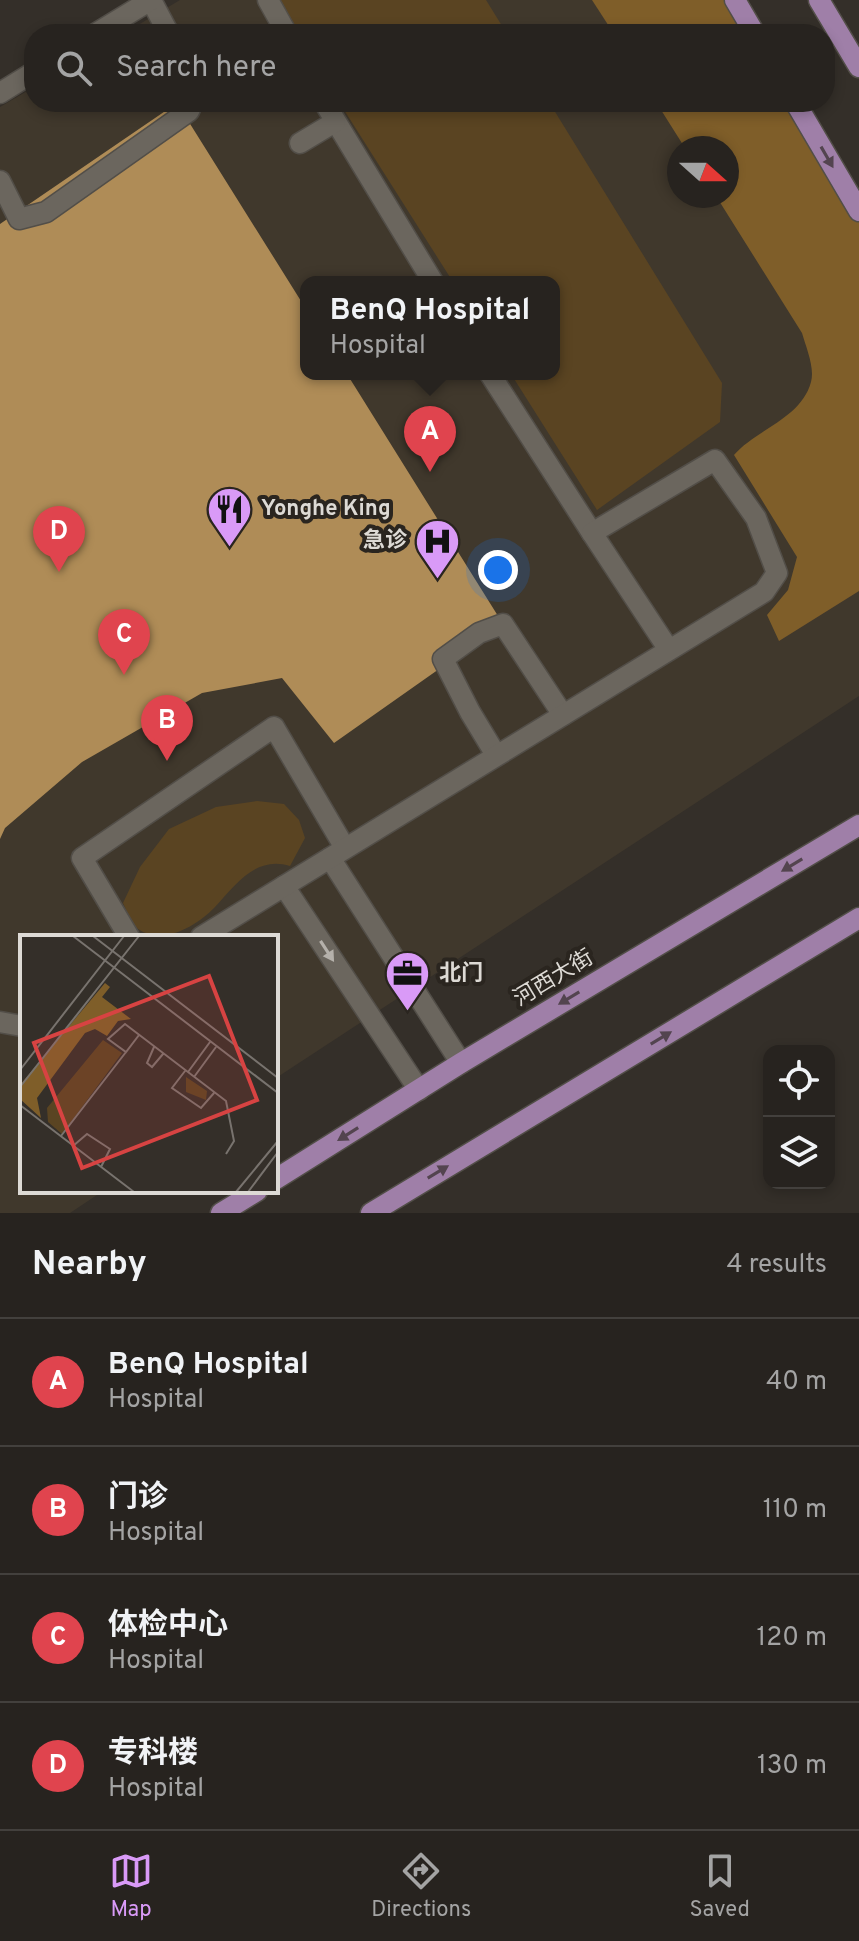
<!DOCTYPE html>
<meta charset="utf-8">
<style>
:root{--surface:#27231f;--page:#2f2b28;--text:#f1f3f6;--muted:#a4a4a4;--line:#43403d;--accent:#d99af7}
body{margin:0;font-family:Overpass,"Noto Sans SC",sans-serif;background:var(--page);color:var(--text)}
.controls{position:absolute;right:24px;bottom:24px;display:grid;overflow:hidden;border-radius:16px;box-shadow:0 4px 12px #0003}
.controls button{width:72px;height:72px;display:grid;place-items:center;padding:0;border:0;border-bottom:2px solid var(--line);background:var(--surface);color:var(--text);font:40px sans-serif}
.compass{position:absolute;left:667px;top:136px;width:72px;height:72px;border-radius:50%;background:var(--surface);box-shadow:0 4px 12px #0003;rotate:111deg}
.you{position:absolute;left:498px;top:570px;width:28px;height:28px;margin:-20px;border:6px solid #fff;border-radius:50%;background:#1a73e8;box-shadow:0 0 0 12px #1a73e833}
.badge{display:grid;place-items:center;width:52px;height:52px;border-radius:50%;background:var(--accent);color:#fff;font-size:26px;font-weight:700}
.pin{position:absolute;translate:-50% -66px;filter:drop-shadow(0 2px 4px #0008)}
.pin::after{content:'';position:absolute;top:42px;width:28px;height:24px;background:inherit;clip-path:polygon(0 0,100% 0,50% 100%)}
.popup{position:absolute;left:300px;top:276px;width:260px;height:104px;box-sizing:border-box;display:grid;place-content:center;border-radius:16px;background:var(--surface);filter:drop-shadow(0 2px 6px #0005);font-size:26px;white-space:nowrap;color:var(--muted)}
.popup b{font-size:30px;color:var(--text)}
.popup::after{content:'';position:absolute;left:50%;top:100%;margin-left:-16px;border:16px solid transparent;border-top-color:var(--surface)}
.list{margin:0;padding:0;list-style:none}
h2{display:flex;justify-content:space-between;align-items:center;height:104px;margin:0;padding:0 32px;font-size:34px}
h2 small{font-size:26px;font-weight:400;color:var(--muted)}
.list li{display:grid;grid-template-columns:52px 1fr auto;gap:24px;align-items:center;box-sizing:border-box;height:128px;padding:0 32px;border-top:2px solid var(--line)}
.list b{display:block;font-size:30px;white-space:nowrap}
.list p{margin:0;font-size:26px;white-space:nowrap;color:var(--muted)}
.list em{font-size:26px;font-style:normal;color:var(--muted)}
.icon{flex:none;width:44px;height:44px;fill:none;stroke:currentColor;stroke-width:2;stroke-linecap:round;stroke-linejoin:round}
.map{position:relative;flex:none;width:859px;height:1213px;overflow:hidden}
.search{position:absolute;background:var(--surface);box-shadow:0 4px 12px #0003;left:24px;right:24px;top:24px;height:88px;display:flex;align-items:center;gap:20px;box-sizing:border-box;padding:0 28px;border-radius:32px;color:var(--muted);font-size:30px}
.sheet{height:616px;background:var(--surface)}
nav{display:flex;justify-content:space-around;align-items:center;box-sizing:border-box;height:112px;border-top:2px solid var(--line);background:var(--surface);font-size:22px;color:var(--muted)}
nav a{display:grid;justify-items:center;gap:4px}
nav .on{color:var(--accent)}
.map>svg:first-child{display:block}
</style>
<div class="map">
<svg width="859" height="1213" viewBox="0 0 859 1213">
<rect width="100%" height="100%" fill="#342f29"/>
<!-- built -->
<g fill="#40382c" fill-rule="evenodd">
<polygon points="180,0 711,0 731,34 123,34"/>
<path d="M34,87V102H772L859,249V696L276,1078V937H22V1191H103L70,1213H0V107ZM679,148H727V196H679ZM306,282H554V374H306Z"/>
</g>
<!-- green -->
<g fill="#5a4422">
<polygon points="275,0 486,0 507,34 296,34"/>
<polygon points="339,102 549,102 722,383 720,422 597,510 511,374 554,374 554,282 453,282"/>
<path d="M257,801L284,804L299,820L305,838L290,866C256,855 235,885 215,907C197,926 163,946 138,929C131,924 127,911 123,903L140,867L169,829L216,807Z"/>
</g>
<!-- forest -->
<g fill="#7f5e29">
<polygon points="592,0 742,0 761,34 614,34"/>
<path d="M656,102H800L859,208V591L779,641L767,615L788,590L797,557L734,455C756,429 801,419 811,382C815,368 806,347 802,333L716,196H727V148H685Z"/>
</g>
<!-- building -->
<polygon fill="#af8c57" points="177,103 306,309 306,374 347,374 503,624 334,743 282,678 202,693 82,762 5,828 0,839 0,224"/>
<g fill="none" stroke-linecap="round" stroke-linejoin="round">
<defs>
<g id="minor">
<polyline points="151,0 169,34"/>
<polyline points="268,0 287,34"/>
<polyline points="95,34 151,0"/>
<polyline points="0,93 34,72"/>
<polyline points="324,102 433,282"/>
<polyline points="300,143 335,122"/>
<polyline points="0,181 19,219 46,212 189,111 193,102"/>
<polyline points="490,374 592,533"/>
<polyline points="496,755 470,712 443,659 479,633 503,624 563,715"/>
<polyline points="330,858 461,1063"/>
<polyline points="284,886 419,1090"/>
<polyline points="129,937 82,858 274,727 345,848"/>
<polyline points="201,937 764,592 777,573 756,518 715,460 592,533 669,650"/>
<polyline points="0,1022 22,1026"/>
</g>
<g id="major">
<polyline points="735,0 755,34"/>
<polyline points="819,0 859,67"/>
<polyline points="795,102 859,211"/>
<polyline points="276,1179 461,1063 859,825"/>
<polyline points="221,1213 257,1191"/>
<polyline points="371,1213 859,918"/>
</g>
</defs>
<!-- minor casing -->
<use href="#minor" stroke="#524e48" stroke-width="23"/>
<!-- major casing -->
<use href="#major" stroke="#524e48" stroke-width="23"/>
<!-- minor -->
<use href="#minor" stroke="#6b665e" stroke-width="20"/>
<!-- major -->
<use href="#major" stroke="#9f7fa8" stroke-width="20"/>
</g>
<!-- one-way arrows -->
<defs><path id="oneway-solid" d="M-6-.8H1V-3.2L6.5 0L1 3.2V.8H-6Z" transform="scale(2)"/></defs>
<g fill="#53444f">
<use href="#oneway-solid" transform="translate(827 157) rotate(60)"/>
<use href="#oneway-solid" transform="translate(792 865) rotate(149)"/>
<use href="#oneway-solid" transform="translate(569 998) rotate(149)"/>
<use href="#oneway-solid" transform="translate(661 1038) rotate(-31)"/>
<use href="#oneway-solid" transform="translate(348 1134) rotate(148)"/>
<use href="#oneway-solid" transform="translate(438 1172) rotate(-31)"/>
</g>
<use fill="#b5b1ab" href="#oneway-solid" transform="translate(327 951) rotate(57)"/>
<!-- icons -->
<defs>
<symbol id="restaurant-pin" viewBox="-11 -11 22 30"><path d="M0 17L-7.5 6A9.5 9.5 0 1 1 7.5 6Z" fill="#d99af7" stroke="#2a251f"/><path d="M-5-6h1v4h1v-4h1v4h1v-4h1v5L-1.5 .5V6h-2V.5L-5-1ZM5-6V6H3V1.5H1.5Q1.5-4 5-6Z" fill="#111"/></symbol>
<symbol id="hospital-pin" viewBox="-11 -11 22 30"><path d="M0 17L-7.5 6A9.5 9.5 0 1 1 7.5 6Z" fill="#d99af7" stroke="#2a251f"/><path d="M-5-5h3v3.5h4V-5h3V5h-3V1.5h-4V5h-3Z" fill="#111"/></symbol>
<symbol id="office-pin" viewBox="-11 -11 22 30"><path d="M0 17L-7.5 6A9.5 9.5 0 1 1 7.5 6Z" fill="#d99af7" stroke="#2a251f"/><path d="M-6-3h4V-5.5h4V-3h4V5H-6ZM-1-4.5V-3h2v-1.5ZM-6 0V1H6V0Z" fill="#111"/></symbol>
</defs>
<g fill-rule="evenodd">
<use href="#restaurant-pin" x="204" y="484" width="51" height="69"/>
<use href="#hospital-pin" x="412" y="516" width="51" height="69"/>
<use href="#office-pin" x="382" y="948" width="51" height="69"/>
</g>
<g text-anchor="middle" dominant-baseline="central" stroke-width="8" stroke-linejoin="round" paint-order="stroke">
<!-- poi labels -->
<g font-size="22" font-weight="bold" fill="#dddad5" stroke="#2a251f" text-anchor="start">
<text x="261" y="509">Yonghe King</text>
<text x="407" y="541" text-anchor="end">急诊</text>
<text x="439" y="974">北门</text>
</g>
<!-- street labels -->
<g font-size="22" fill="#dddad5" stroke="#2a251f">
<text transform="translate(554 979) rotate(-31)">河西大街</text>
</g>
</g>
<!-- overview -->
<g transform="translate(20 935)">
<rect width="258" height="258" fill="#342f29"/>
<path d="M83,105L102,118L42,199L28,187L27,173ZM166,142L187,156L186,165L166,157Z" fill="#5a4422"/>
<path d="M85,48L90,52L82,62L111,84L98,86L87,101L75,94L65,98L17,163L21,183L0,164V150Z" fill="#7f5e29"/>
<path fill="none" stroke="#78736e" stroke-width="2" d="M53,1L258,158M73,1L258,143M119,100L106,117L88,104L105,89L206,166L214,206L206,219M134,112L127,128L132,132L143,119M0,135L104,1M165,136L152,153L181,173L194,158M168,137L190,107M174,142L196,112M0,152L119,1M0,170L114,257M41,201L106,117M53,211L67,199L90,214L81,232M216,257L258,206M228,257L258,217"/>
<path fill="#d74342" fill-opacity="0.15" stroke="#d74342" stroke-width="4" d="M189,41L237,165L62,233L14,108Z"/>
<rect width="258" height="258" fill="none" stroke="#dddad5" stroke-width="4"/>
</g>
</svg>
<div class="controls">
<button><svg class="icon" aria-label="locate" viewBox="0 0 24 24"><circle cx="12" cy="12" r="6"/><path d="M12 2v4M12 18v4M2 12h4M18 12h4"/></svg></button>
<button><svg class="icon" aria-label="layers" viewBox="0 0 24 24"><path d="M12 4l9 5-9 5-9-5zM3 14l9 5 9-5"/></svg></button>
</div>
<svg class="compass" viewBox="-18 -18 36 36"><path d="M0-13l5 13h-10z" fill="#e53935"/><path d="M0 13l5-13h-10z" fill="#a4a4a4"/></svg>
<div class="you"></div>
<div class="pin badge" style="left:430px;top:472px;background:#e0444e">A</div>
<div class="popup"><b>BenQ Hospital</b>Hospital</div>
<div class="pin badge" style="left:167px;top:761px;background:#e0444e">B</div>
<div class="pin badge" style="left:124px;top:675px;background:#e0444e">C</div>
<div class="pin badge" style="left:59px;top:572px;background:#e0444e">D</div>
<div class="search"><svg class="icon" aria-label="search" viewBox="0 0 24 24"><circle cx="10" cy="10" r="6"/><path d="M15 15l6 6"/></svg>Search here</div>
</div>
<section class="sheet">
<h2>Nearby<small>4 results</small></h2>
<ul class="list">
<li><span class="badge" style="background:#e0444e">A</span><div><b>BenQ Hospital</b><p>Hospital</p></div><em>40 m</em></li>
<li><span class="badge" style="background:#e0444e">B</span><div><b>门诊</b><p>Hospital</p></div><em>110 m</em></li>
<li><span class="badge" style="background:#e0444e">C</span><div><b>体检中心</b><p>Hospital</p></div><em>120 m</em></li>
<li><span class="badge" style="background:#e0444e">D</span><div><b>专科楼</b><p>Hospital</p></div><em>130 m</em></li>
</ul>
</section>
<nav>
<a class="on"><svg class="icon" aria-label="map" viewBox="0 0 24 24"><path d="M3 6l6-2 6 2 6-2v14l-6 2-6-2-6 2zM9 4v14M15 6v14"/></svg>Map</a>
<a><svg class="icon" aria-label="directions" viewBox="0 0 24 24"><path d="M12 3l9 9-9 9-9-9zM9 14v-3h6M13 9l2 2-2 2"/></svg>Directions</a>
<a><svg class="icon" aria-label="saved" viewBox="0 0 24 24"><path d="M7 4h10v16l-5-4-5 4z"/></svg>Saved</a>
</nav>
